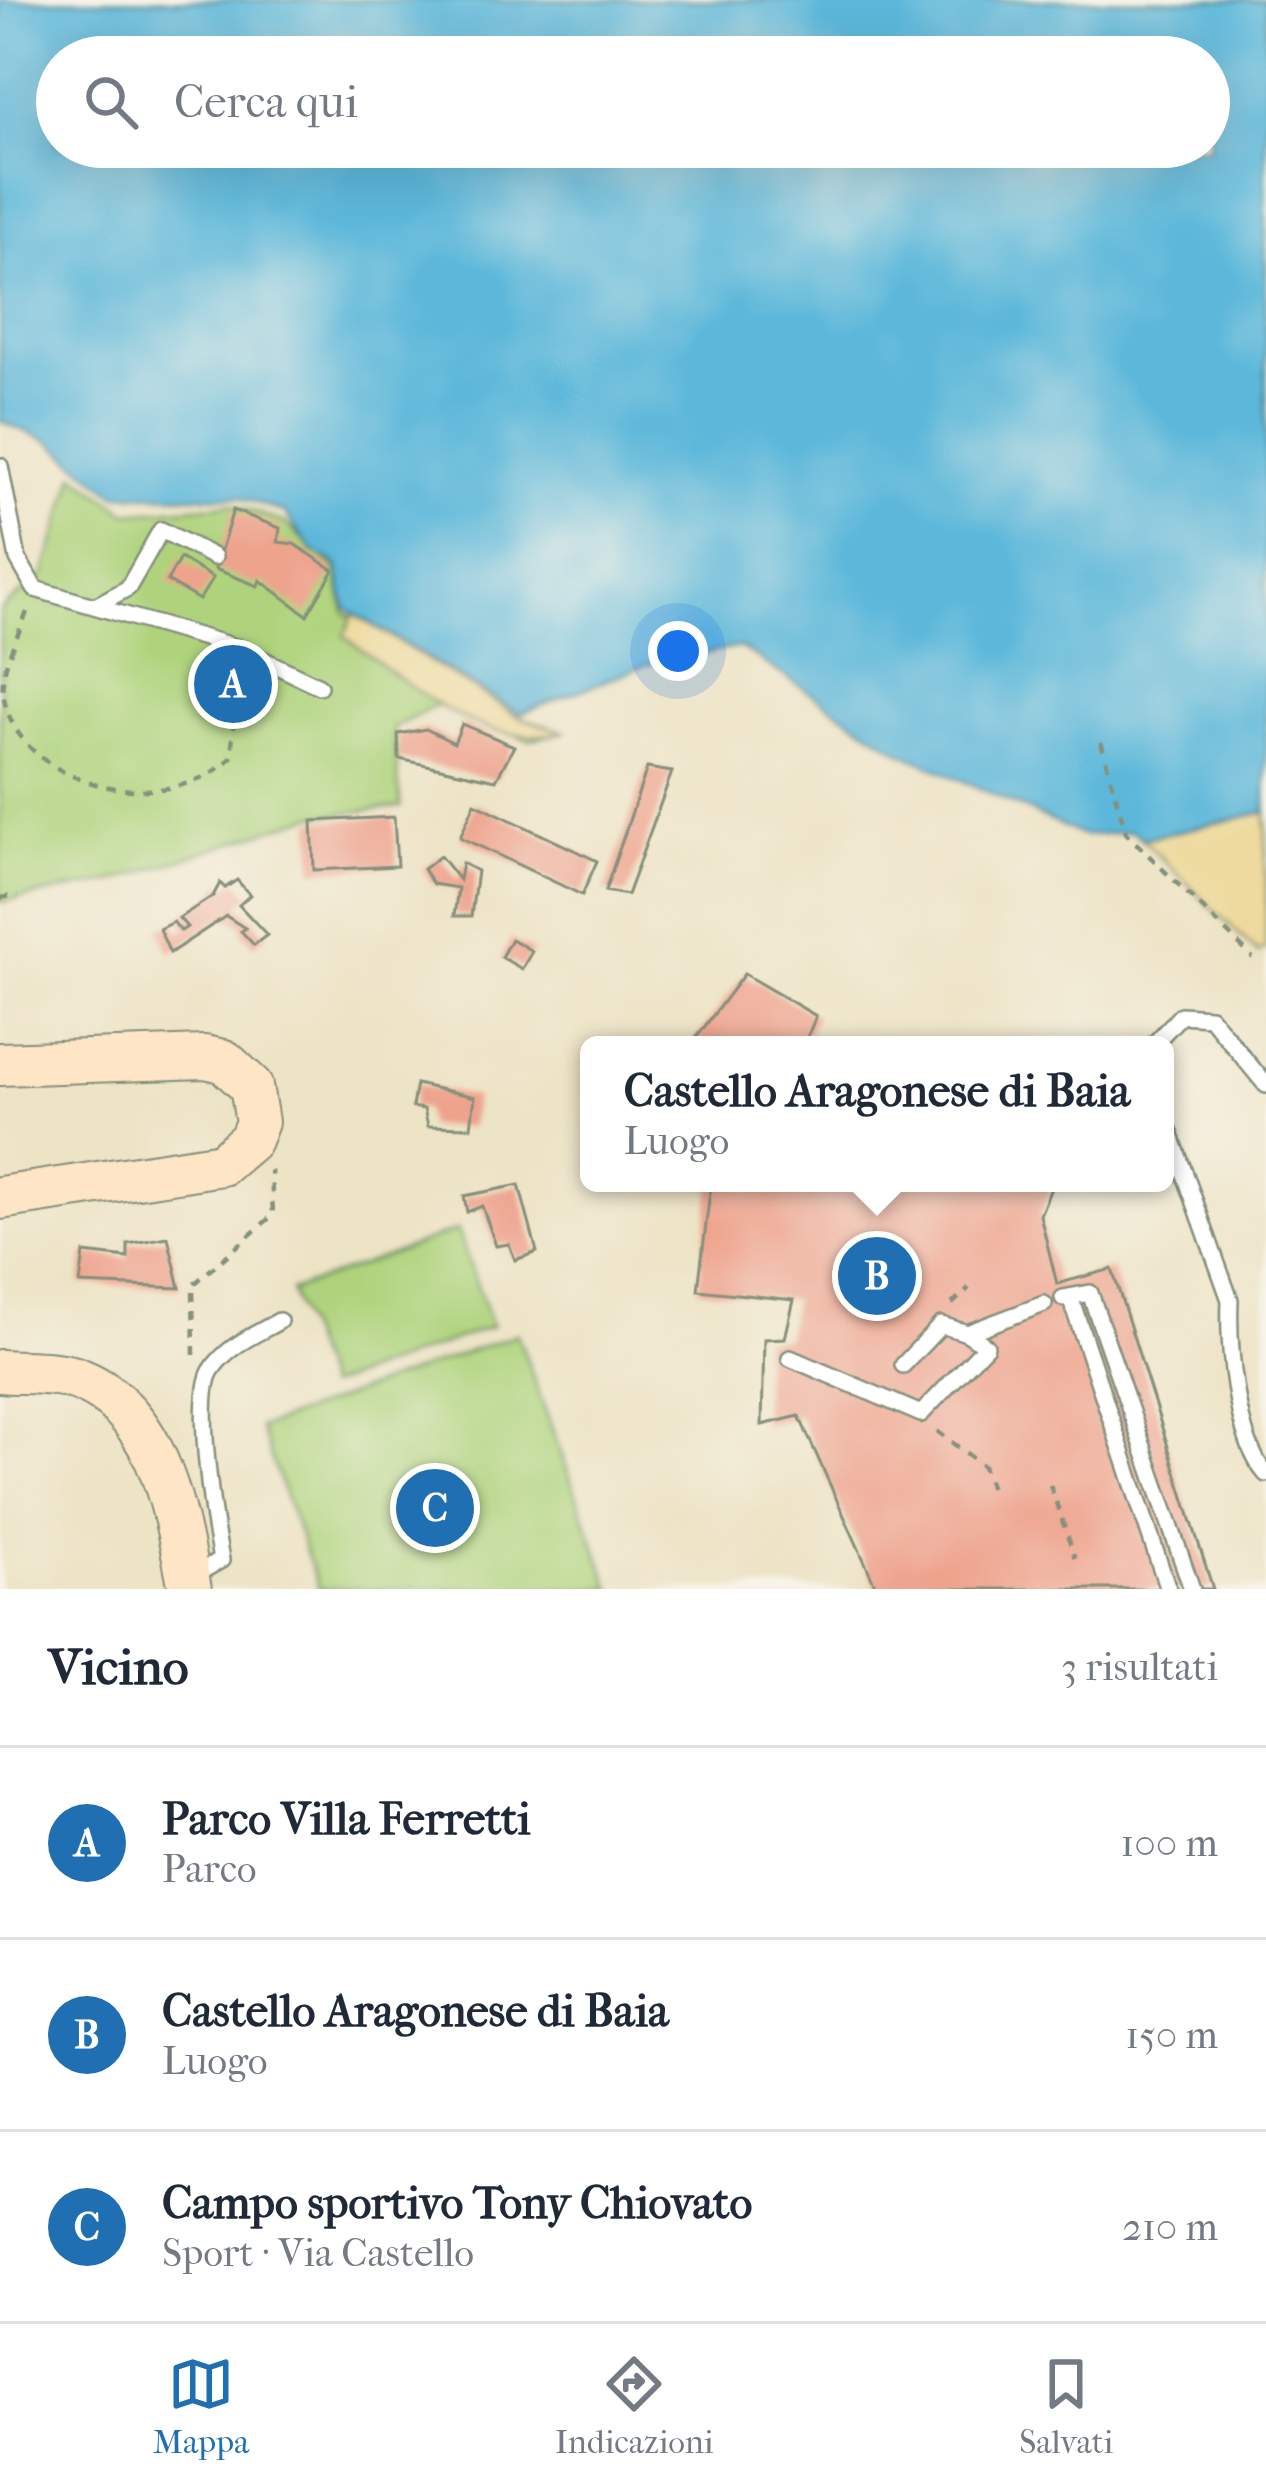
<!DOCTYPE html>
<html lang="it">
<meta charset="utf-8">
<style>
:root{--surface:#fff;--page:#f2f2f3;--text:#1f2937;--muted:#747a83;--line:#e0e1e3;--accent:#1f6fb2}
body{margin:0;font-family:"IM FELL French Canon",serif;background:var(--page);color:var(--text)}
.you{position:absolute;left:678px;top:651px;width:42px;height:42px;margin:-30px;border:9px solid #fff;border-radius:50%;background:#1a73e8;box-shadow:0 0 0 18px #1a73e833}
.badge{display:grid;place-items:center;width:78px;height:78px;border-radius:50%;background:var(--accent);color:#fff;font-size:39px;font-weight:700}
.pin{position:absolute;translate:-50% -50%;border:6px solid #fff;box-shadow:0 3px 12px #0006}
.popup{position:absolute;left:580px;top:1036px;width:594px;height:156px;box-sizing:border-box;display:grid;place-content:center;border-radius:18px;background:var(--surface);filter:drop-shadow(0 3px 9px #0005);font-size:39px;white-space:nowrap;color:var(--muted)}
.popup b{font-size:45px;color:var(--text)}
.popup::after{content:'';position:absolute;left:50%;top:100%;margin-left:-24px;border:24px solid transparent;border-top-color:var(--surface)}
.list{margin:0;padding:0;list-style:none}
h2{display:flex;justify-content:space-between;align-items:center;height:156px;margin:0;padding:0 48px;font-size:51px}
h2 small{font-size:39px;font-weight:400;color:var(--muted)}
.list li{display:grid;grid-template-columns:78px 1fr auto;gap:36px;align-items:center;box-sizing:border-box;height:192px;padding:0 48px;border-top:3px solid var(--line)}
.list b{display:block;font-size:45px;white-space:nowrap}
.list p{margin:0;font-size:39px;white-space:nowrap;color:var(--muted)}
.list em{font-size:39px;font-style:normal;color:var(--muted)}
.icon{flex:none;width:66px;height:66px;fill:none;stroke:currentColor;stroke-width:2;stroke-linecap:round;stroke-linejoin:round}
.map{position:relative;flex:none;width:1266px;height:1589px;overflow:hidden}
.search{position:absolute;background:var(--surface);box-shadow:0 12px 48px #0002;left:36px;right:36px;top:36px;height:132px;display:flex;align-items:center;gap:30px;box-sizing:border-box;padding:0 42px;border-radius:66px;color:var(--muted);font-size:45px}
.sheet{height:732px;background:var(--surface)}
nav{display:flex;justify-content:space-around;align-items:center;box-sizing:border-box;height:168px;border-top:3px solid var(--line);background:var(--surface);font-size:33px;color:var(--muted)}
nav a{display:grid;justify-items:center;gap:6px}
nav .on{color:var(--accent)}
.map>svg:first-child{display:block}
</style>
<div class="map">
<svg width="1266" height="1589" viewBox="0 0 1266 1589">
<rect width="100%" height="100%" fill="#f7f3e8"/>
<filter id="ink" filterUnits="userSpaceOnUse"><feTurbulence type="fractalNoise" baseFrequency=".00833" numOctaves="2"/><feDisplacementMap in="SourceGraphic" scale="24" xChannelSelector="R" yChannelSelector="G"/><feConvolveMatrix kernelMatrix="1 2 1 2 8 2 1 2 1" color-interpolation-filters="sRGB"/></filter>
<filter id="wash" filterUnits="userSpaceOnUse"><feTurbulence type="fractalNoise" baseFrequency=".004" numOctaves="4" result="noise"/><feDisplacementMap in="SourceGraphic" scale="48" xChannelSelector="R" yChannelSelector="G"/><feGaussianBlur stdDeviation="2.7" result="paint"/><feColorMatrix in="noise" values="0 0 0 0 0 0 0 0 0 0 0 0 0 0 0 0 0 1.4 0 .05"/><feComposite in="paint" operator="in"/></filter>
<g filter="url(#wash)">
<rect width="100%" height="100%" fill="#ede3c5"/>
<!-- green -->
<g fill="#aed37c" stroke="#668858" stroke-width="3">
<polygon points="75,475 128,513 231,504 285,523 336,568 345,613 516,716 564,732 529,740 437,705 393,728 401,807 311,816 116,881 0,902 0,610 44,575"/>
<polygon points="457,1230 492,1326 327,1387 291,1291"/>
<polygon points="517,1334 611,1589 319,1589 260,1428"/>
</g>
<!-- sand -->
<g fill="#eeda9e" stroke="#868c69" stroke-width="3">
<path d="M354,614L516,716L564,732C479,752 408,684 344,636Z"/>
<polygon points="1266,812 1266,948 1258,953 1142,839"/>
</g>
<!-- water -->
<path fill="#5cb7da" stroke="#3e7a87" stroke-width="3" fill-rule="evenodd" d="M0,0H1266V812L1142,839L1133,831L1083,836L903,753L740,647L645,665L520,714L346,608L337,565L312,550L285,513L240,497L116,494L49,441L0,421ZM57,57H1209V147H57Z"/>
<g id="blocks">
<!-- building -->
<g fill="#eea38d">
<polygon points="233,510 280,528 278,542 294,544 334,570 307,615 260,580 258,586 215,569"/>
<polygon points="180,558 213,578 199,600 167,581"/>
<polygon points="462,724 514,746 496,780 399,759 398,734 426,729 454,743"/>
<polygon points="647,768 672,772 627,895 605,891"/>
<polygon points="475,803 597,861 582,895 460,837"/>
<polygon points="394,817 397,866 314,870 312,821"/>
<polygon points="440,856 459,880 462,863 477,871 471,916 454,916 458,888 433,884 423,869"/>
<polygon points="237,880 250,895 239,905 267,935 254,945 241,931 245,928 226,916 170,953 159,929 173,922 181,931 187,927 179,918 213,896 220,883 225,888"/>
<polygon points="511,939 532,951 522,969 501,957"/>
<polygon points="744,974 816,1016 804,1045 693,1042"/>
<polygon points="416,1084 475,1097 471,1127 428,1126 424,1109 412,1107"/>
<polygon points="711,1183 1053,1183 1040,1215 1057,1284 1112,1269 1213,1589 877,1589 799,1416 762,1425 764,1339 785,1338 794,1300 698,1290"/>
<polygon points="519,1185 537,1252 515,1260 509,1244 496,1246 482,1206 467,1212 464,1196"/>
<polygon points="168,1237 180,1288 80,1284 84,1253 128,1258 128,1244"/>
</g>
</g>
</g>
<g filter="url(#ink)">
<use href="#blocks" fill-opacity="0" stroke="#86907c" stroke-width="3"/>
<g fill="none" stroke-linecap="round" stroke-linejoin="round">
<defs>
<g id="service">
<polyline points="0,466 18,559 35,589 239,648 319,686"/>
<polyline points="95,606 128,588 161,530 214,557"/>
<polyline points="1153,1045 1181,1015 1210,1017 1266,1085"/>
<path d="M1165,1119L1230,1300C1228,1347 1236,1440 1266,1474"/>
<polyline points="1070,1297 1168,1589"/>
<polyline points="1063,1298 1090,1293 1192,1589"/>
<polyline points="790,1358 921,1414 986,1346 967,1333"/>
<polyline points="903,1365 941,1325 967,1333 1044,1304"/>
<path d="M191,1577L221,1560C214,1525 194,1400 211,1371C226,1346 255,1335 279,1321"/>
</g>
<g id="secondary">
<polyline points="0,1064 205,1057 224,1061 251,1086 257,1122 250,1140 222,1164 0,1198"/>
<path d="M0,1371C23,1373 53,1371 75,1378C160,1408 175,1512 190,1589"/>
</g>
</defs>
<!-- service casing -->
<use href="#service" stroke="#86907c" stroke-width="20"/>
<!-- secondary casing -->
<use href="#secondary" stroke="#86907c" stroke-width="46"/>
<!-- path -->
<g stroke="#86907c" stroke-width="4.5" stroke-dasharray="9 9" stroke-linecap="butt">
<path d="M27,612C19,635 0,667 3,692C15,789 168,820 231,758L238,673"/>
<polyline points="1101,742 1126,833 1253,958"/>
<polyline points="0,898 18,895"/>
<polyline points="804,1045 805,1045"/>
<polyline points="952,1304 969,1288"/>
<polyline points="194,1355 193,1285 273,1215 271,1170"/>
<polyline points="937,1431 983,1466 993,1495"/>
<polyline points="1050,1485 1075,1558"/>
</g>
<!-- service -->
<use href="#service" stroke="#fff" stroke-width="15"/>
<!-- secondary -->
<use href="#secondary" stroke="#fee5c5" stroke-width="42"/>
</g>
</g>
</svg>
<div class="you"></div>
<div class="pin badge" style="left:233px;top:684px">A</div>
<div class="pin badge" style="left:877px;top:1276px">B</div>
<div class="popup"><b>Castello Aragonese di Baia</b>Luogo</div>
<div class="pin badge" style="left:435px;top:1508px">C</div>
<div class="search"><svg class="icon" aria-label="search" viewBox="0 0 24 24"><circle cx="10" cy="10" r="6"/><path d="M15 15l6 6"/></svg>Cerca qui</div>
</div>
<section class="sheet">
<h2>Vicino<small>3 risultati</small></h2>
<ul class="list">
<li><span class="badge">A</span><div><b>Parco Villa Ferretti</b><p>Parco</p></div><em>100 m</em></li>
<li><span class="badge">B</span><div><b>Castello Aragonese di Baia</b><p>Luogo</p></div><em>150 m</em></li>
<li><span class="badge">C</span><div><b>Campo sportivo Tony Chiovato</b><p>Sport · Via Castello</p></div><em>210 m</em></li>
</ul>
</section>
<nav>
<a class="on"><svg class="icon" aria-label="map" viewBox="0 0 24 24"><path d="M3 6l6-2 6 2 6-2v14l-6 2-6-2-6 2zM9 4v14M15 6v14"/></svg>Mappa</a>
<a><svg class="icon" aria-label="directions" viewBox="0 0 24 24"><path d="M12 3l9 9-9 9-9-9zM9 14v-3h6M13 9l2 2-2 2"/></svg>Indicazioni</a>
<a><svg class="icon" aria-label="saved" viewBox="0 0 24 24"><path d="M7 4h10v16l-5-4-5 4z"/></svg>Salvati</a>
</nav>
